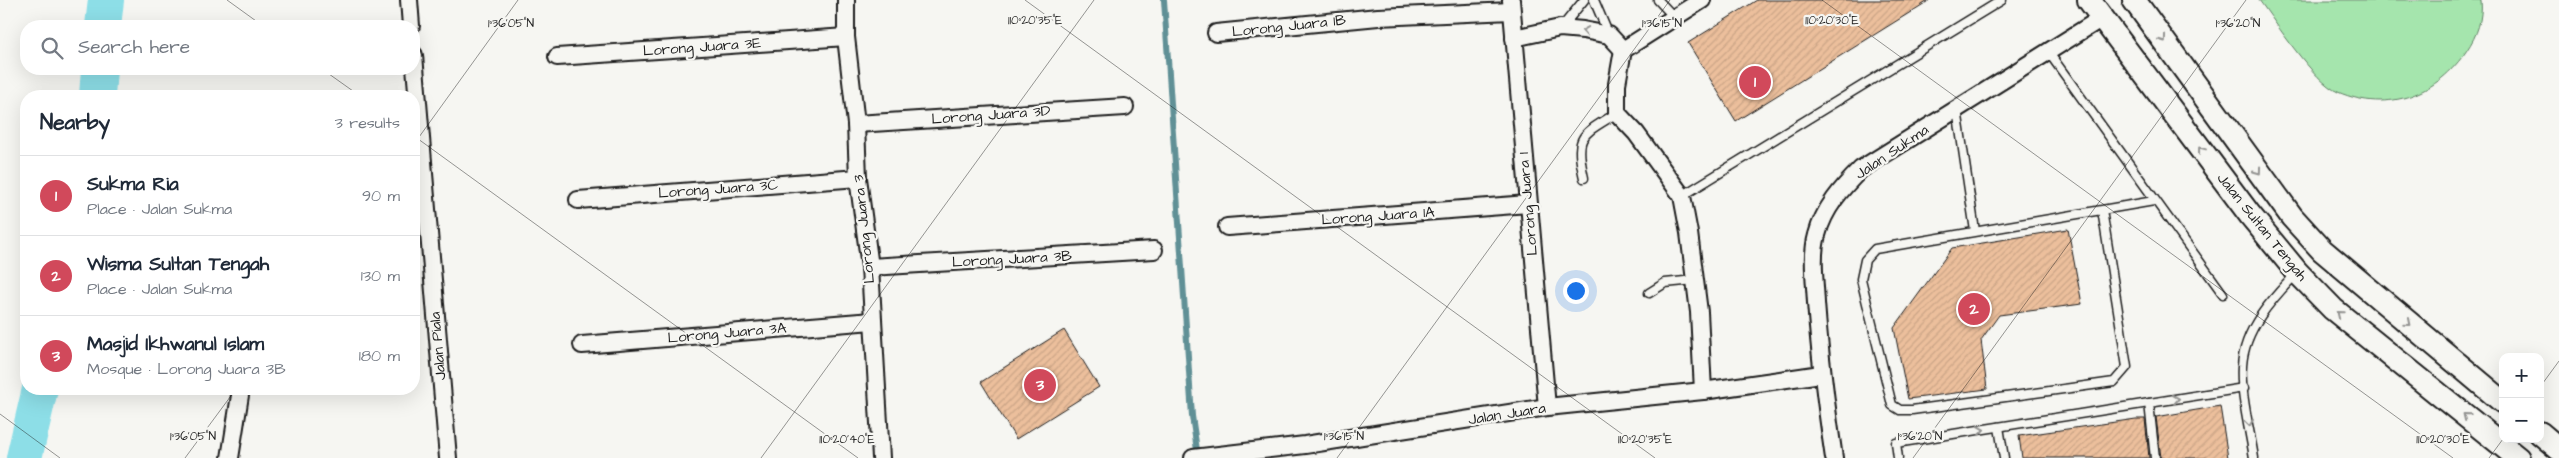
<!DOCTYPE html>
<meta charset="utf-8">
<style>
:root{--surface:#fff;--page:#f2f2f3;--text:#1f2937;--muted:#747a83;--line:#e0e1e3;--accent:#d1495b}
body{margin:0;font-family:"Architects Daughter",sans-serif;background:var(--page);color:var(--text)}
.controls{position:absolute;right:15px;bottom:15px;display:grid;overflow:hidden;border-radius:10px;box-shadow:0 5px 20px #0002}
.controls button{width:45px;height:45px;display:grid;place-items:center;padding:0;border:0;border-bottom:1px solid var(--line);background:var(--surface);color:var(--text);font:25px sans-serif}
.you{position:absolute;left:1575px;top:290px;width:18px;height:18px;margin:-12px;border:4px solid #fff;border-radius:50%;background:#1a73e8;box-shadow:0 0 0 8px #1a73e833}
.badge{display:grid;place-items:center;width:32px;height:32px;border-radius:50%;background:var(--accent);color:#fff;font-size:16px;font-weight:700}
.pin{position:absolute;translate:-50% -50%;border:2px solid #fff;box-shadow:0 1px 5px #0006}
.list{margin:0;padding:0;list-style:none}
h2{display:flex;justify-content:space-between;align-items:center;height:65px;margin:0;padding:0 20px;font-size:21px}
h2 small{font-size:16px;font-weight:400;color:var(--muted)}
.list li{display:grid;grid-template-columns:32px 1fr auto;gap:15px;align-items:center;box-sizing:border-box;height:80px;padding:0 20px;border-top:1px solid var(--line)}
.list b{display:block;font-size:19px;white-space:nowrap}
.list p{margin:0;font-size:16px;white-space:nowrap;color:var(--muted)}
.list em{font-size:16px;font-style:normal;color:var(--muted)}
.icon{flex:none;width:28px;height:28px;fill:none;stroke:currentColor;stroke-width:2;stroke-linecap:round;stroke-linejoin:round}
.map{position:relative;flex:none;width:2559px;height:458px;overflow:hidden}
.search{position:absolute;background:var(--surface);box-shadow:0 5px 20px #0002;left:20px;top:20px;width:400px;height:55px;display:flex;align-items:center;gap:12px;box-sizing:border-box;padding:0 18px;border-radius:20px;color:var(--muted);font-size:19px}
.panel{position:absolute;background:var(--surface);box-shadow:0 5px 20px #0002;left:20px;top:90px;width:400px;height:305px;border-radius:20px}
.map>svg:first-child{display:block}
</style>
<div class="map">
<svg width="2559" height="458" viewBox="0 0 2559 458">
<defs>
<pattern id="building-hatch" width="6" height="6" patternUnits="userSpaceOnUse" patternTransform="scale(1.25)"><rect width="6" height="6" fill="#ecbf9c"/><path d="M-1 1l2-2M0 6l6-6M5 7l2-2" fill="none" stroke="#caa486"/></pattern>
</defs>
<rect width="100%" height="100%" fill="#f6f6f2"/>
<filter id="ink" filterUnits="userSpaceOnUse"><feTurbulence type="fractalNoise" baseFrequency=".02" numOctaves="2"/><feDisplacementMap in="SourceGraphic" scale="10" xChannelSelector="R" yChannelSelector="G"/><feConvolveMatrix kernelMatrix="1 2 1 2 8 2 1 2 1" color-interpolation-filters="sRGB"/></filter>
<g filter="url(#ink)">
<!-- pitch -->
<path fill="#a5e5ad" stroke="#608064" d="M2259,0H2481C2483,19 2477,35 2467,50C2438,94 2389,114 2338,92C2314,82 2276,23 2259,0Z"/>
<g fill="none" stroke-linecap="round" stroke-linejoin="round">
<!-- stream -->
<polyline stroke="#609096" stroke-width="6" points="1164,0 1192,416 1198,457"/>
<!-- river -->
<g stroke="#8ddee7" stroke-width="36">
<polyline points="103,26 106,0"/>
<polyline points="97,96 99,69"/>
<polyline points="24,458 40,389"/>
</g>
</g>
<!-- building -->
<g fill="url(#building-hatch)" stroke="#1c1c1c">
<polygon points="1757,0 1930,0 1736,121 1688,43"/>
<polygon points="2068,229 2082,304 1999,315 1981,340 1987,389 1908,399 1894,328 1952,248"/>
<polygon points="1064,330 1099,387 1016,439 981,382"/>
<polygon points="2220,406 2228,458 2161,458 2156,417"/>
<polygon points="2136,419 2145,419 2149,458 2022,458 2019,436"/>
</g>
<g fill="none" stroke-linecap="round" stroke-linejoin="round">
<defs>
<g id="lane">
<polyline points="1594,0 1608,33"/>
<polyline points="1658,0 1674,17"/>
<polyline points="1562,27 1584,0"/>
<polyline points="2049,53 2223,294"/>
<polyline points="1957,109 1975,231"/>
<path d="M1584,178C1574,134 1582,135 1617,113"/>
<polyline points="1682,196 2002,0"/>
<polyline points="2102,210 2127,367 2114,382 1912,410 1900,410 1892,405 1861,279 1865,260 1875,249 2154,201"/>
<polyline points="1649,293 1665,283 1695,280"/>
<polyline points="2149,403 2155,458"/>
<polyline points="1999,427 2004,458"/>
<polyline points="1898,458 1896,443 2244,388"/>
<path d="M2254,458C2250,431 2240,392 2242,366C2244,329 2272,299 2296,274"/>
</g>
<g id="street">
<polyline points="409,0 411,26"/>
<polyline points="846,0 846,37 856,124 858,178 870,267 881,458"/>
<polyline points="1511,0 1547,407"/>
<polyline points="1702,0 1623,50 1617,84 1617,113 1636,133 1682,196 1689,233 1699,312 1703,391"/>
<polyline points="1216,33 1378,17 1511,11"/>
<polyline points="1514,38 1560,28 1583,30 1609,35 1623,50"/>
<polyline points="414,55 448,458"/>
<polyline points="557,57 846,37"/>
<polyline points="856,124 1125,107"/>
<polyline points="578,200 858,178"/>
<polyline points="1227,227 1528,204"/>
<polyline points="870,267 1154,250"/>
<polyline points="582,345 872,321"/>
<polyline points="230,458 241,389"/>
<polyline points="1193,458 1305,445 1547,407 1703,391 1821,374"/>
<path d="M1834,458C1826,405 1820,357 1816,303C1815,281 1811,256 1817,235C1824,208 1842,188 1861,169L2102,18"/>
</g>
<g id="secondary">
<polyline points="2089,0 2250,215 2297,272 2333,309 2518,458"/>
<polyline points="2134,0 2292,217 2322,250 2503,402"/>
<polyline points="2540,433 2559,449"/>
</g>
</defs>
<!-- lane casing -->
<use href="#lane" stroke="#1c1c1c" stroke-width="11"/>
<!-- street casing -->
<use href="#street" stroke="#1c1c1c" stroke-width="20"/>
<!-- secondary casing -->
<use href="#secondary" stroke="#1c1c1c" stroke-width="26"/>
<!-- lane -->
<use href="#lane" stroke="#f6f6f2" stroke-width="8"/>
<!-- street -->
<use href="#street" stroke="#f6f6f2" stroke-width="16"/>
<!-- secondary -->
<use href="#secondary" stroke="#f6f6f2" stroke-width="22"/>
</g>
<!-- one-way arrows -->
<defs><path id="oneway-chevron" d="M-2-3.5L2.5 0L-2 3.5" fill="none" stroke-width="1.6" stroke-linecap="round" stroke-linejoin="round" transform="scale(1.25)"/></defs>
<g stroke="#949492">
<use href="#oneway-chevron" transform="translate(1585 31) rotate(-171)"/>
<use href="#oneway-chevron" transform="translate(2163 39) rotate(54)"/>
<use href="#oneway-chevron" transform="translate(2201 150) rotate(-127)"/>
<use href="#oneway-chevron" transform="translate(2258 171) rotate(54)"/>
<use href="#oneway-chevron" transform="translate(2340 314) rotate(-141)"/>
<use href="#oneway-chevron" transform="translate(2408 323) rotate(40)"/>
<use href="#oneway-chevron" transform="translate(2176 399) rotate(-9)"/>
<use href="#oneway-chevron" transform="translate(2466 416) rotate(-141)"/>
<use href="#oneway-chevron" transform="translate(2249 423) rotate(82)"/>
<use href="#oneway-chevron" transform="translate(1981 430) rotate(-9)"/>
</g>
</g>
<!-- ticks -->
<path fill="none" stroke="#1c1c1c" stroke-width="1" stroke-opacity="0.45" d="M227,0L263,26M1025,0L1655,458M1822,0L2453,458M322,69L360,96M414,136L858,458M414,144L518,0M2540,387L2559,361M0,414L60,458M185,458L236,389M761,458L1094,0M1337,458L1670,0M1913,458L2246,0M2489,458L2503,439"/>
<g text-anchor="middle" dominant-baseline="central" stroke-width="4.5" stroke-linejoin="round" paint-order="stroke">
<!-- street labels -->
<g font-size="15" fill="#1c1c1c" stroke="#f6f6f2">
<text transform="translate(1289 26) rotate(-6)">Lorong Juara 1B</text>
<text transform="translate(702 47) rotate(-4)">Lorong Juara 3E</text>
<text transform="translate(991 115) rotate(-4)">Lorong Juara 3D</text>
<text transform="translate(1892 152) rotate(-34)">Jalan Sukma</text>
<text transform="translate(718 189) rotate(-4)">Lorong Juara 3C</text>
<text transform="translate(1528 204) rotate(-95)">Lorong Juara 1</text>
<text transform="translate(1378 216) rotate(-4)">Lorong Juara 1A</text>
<text transform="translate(2262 227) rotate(51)">Jalan Sultan Tengah</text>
<text transform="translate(864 229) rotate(-96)">Lorong Juara 3</text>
<text transform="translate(1012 259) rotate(-3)">Lorong Juara 3B</text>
<text transform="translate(727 333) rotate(-5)">Lorong Juara 3A</text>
<text transform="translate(438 346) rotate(-95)">Jalan Piala</text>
<text transform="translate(1507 414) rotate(-9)">Jalan Juara</text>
</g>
</g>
<g font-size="12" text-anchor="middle" fill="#1c1c1c" stroke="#f6f6f2" stroke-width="4.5" stroke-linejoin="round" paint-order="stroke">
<text x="1035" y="24">110°20'35"E</text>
<text x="1832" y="24">110°20'30"E</text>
<text x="511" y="27">1°36'05"N</text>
<text x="1662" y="27">1°36'15"N</text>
<text x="2238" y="27">1°36'20"N</text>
<text x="193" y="440">1°36'05"N</text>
<text x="1344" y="440">1°36'15"N</text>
<text x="1920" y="440">1°36'20"N</text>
<text x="847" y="443">110°20'40"E</text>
<text x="1645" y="443">110°20'35"E</text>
<text x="2443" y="443">110°20'30"E</text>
</g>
</svg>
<div class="controls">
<button>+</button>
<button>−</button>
</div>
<div class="you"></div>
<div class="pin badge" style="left:1755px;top:82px">1</div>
<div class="pin badge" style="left:1974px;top:309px">2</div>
<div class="pin badge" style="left:1040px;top:385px">3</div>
<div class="search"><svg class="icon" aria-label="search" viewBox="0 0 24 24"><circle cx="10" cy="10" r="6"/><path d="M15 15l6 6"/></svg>Search here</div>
<section class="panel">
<h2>Nearby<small>3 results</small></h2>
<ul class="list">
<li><span class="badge">1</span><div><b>Sukma Ria</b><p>Place · Jalan Sukma</p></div><em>90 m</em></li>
<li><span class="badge">2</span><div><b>Wisma Sultan Tengah</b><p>Place · Jalan Sukma</p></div><em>130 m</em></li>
<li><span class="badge">3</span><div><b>Masjid Ikhwanul Islam</b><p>Mosque · Lorong Juara 3B</p></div><em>180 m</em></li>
</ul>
</section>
</div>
